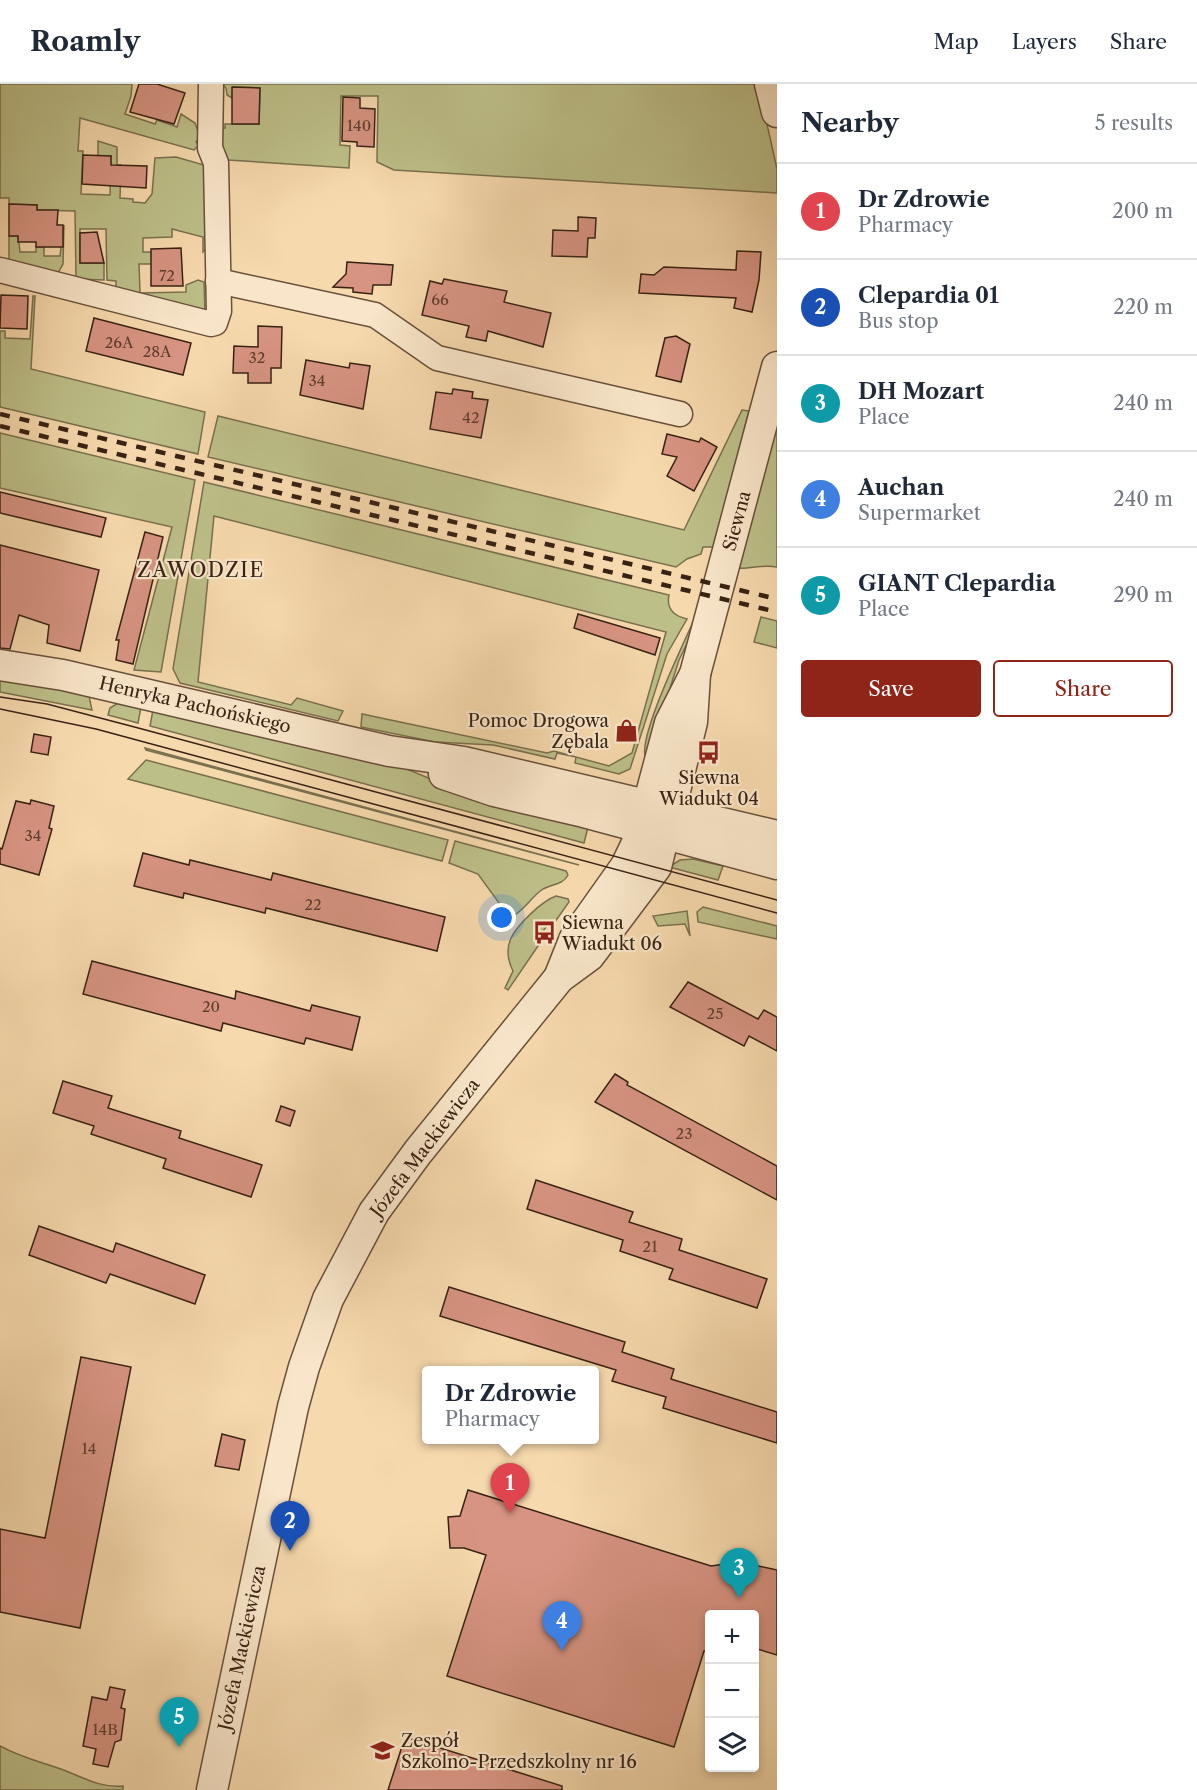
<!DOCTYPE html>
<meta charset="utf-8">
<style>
:root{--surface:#fff;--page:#f6f6f7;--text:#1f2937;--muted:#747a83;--line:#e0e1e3;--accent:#8f2418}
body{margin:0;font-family:"Libre Caslon Text",serif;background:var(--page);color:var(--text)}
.controls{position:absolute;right:18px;bottom:18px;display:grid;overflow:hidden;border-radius:6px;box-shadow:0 3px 9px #0003}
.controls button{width:54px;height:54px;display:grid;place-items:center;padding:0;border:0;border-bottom:2px solid var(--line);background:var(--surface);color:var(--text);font:30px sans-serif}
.you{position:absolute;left:502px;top:834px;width:21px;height:21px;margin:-15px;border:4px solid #fff;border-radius:50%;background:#1a73e8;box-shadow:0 0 0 9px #1a73e833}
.badge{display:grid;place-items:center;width:39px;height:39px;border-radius:50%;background:var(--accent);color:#fff;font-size:20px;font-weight:700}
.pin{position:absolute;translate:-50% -50px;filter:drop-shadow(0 2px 3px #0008)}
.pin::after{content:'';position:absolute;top:32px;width:21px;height:18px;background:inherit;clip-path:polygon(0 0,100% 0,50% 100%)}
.popup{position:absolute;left:422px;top:1282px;width:177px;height:78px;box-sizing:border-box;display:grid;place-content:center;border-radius:6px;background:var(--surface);filter:drop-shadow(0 2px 4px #0005);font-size:20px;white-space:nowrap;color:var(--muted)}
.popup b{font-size:22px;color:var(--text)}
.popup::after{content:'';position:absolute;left:50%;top:100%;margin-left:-12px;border:12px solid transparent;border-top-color:var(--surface)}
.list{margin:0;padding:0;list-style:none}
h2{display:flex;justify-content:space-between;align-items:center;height:78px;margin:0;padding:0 24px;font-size:26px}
h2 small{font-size:20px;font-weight:400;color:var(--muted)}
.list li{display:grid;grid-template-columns:39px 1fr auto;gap:18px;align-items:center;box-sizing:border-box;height:96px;padding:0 24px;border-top:2px solid var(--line)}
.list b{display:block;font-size:22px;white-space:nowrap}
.list p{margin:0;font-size:20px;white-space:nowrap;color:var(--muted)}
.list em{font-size:20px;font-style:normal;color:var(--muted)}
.actions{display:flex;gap:12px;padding:18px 24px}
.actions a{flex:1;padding:14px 0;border:2px solid var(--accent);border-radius:6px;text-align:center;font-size:21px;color:var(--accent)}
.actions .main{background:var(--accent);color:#fff}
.icon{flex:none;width:33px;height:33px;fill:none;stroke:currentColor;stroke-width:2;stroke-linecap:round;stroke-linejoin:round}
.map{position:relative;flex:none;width:777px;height:1706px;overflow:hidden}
header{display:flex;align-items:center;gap:36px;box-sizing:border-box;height:84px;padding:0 30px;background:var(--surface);border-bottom:2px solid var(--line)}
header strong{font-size:28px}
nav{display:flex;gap:33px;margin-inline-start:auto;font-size:21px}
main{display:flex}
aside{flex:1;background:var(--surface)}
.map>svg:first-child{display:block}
</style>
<header>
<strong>Roamly</strong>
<nav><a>Map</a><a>Layers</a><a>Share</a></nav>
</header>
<main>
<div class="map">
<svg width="777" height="1706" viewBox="0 0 777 1706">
<rect width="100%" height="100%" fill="#f6d9ad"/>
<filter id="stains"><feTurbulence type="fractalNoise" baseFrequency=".00333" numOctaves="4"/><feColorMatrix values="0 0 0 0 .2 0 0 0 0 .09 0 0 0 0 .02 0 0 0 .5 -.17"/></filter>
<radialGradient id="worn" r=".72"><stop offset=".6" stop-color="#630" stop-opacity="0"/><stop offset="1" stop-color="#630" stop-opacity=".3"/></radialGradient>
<!-- green -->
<g fill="#bdbf89" stroke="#7a704e" stroke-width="1.5">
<polygon points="0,0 132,0 131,12 125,30 155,40 157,36 177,43 181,30 195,39 200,53 196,58 199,61 194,66 80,34 78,67 83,67 81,110 110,111 111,72 98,72 98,57 117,63 117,81 121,81 120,114 133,115 133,118 145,119 152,110 155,74 176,73 204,81 206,165 203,168 203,153 172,145 172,153 143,154 143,168 151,168 152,180 139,180 140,209 186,208 186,201 198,196 204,198 205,232 116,211 116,197 107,196 106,145 80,145 80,179 104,179 104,196 76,195 75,127 37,126 37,121 9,120 9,114 0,114"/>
<polygon points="222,0 758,0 777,85 777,109 394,86 377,78 378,12 341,12 340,61 350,62 349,84 228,76 216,63 217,44 225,44 225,40 259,40 260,4 233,3 232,14 227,11 226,4"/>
<polygon points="64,141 63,180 58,189 9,176 9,152 18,152 20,168 36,168 36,163 44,163 44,172 60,172"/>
<polygon points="33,212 35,212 31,285 205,328 198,370 0,323 0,247 5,247 5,254 30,255"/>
<path d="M777,318V483C761,480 744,486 735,484Z"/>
<polygon points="742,326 749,327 714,463 703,463 701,470 687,475 676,483 208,373 218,332 684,446"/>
<polygon points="0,349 195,396 161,588 134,586 172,443 0,404"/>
<path d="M204,398L669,511C666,525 674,532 687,535L667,570L630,685L619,690L575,679L576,673L557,669L555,675L493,661L435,658L361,643L362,630L547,669L554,667L609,682L632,669L666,548L214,432L198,598L291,621L297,614L343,627L338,637L180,599L173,585Z"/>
<polygon points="761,533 777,537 777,564 754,558"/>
<path d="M693,538L697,539L679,576L648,673L645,672C640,649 682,563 693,538Z"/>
<polygon points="0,591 89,612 92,626 0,608"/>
<polygon points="118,619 141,623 138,639 108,631 110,624"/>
<polygon points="153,626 385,676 462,708 589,739 584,759 150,642"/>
<polygon points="145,664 579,781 146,666"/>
<polygon points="146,676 448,756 442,777 128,695"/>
<path d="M455,757L566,787L568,791C563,801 552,800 543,805C531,813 524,827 510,834L478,790L449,779Z"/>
<polygon points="693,775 723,782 718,796 669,783 680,776"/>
<path d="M556,812L568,815L569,818L552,842L548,840L537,856L540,859L508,906L505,904L513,887C508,877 506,865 511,854C518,840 542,817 556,812Z"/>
<polygon points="703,823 777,842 777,855 698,838 697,828"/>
<polygon points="687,827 690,852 685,840 658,842 653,832"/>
<path d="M0,1662C18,1672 33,1676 52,1682C76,1689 98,1705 123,1702V1706H0Z"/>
</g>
<!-- building -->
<g fill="#d79482" stroke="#382213" stroke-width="1.5">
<polygon points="139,0 157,0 185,9 174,40 130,28"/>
<polygon points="232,3 260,4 259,40 232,40"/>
<polygon points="343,13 360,14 360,24 375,25 374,63 357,62 357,58 342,57"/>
<polygon points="83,71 111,72 111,81 147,82 146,104 82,100"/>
<polygon points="9,120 37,121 37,126 58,126 57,141 63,141 63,163 36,163 36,158 18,158 18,152 9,152"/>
<polygon points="578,133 596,134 595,154 588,154 587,173 552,172 553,146 578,147"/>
<polygon points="97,148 104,179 80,179 80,149"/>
<polygon points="181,164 183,202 151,202 151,165"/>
<polygon points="737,167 761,168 759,196 752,228 734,224 736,214 639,209 641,190 654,191 664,183 736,186"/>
<polygon points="347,178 393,181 391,201 373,201 372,210 353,208 353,204 333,203 346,190"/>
<polygon points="444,195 507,207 504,218 551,229 543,263 488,247 486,257 466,253 469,242 422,231 430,197 442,200"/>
<polygon points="1,211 28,212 27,245 0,244"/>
<polygon points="94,234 191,259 183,291 86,267"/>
<polygon points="258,242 282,243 281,284 271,284 271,299 248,299 248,289 233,289 234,262 258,263"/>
<polygon points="676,252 690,260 681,298 656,292 665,254"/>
<polygon points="306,276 349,284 350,279 370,282 363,325 300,311"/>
<polygon points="453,305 473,308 472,314 488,316 481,354 430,345 436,308 452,310"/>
<polygon points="667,350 699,358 701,354 717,363 694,407 667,392 677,373 662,370"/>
<polygon points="0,408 106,434 101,453 0,429"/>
<polygon points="145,448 163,453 133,580 116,576 119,556 116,556"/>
<polygon points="0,461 99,486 80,567 47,559 49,541 19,531 10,565 0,564"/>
<polygon points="578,530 660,554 655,571 574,544"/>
<polygon points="34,650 51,653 48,671 31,668"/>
<polygon points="31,716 54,722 49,744 52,745 39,791 0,780 0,764 2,765 16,717 30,720"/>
<polygon points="143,769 189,781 190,776 271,796 273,789 445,833 437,867 266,824 265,829 184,809 183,814 134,802"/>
<polygon points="92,877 235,915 236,907 310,927 312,921 360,933 352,966 306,954 304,960 223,939 221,947 83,910"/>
<polygon points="688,898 758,935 764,926 777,933 777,967 749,952 744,962 670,923"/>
<polygon points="615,990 628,998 627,1001 777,1082 777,1116 595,1018"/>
<polygon points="63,997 112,1012 108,1024 181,1047 179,1054 262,1081 251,1113 163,1084 166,1075 91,1050 94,1042 53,1029"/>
<polygon points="281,1022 295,1027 290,1042 276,1037"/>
<polygon points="536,1096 633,1128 629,1138 682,1155 679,1166 767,1195 757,1224 669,1195 673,1185 620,1167 623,1156 527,1125"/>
<polygon points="39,1142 113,1168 116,1159 205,1191 195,1220 110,1190 106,1199 29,1171"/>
<polygon points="449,1203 625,1258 622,1268 674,1285 671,1295 777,1328 777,1359 663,1324 666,1313 612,1297 616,1286 440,1232"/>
<polygon points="81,1273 131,1283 80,1544 0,1528 0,1445 45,1454"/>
<polygon points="222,1350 245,1356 239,1386 215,1382"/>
<polygon points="468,1406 711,1482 740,1478 777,1486 777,1571 754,1564 754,1530 710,1530 710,1569 704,1567 674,1663 447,1592 486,1471 464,1464 450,1464 448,1433 460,1432"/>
<polygon points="110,1603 125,1606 121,1624 125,1625 121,1656 115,1658 108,1683 93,1680 96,1665 83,1662 92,1613 107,1616"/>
<polygon points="405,1653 562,1702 562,1706 388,1706"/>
</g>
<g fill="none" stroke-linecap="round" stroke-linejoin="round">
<defs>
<g id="minor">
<polyline points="0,186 211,240 215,239 219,227 216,79 210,64 211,0"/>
<polyline points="218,197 375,231 437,274 680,330"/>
</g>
<g id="tertiary">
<polyline points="770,0 777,28"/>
<polyline points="0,581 63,591 389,667 464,678 777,752"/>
<polyline points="444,690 494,707 584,728 777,780"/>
<polyline points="559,894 575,854 626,782 639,755 670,639 695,590 777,283"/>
<polyline points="212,1706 293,1323 304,1283 328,1215 374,1128 418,1068 559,894 589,872 656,783 692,638 695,590"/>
</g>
</defs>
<!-- minor casing -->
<use href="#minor" stroke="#68503a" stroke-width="27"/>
<!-- tertiary casing -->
<use href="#tertiary" stroke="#68503a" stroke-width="33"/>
<!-- minor -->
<use href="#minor" stroke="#f9e6ca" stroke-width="24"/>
<!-- tertiary -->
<use href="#tertiary" stroke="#f9e6ca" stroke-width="30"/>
<!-- tram -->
<g stroke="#382213" stroke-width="1.5">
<polyline points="0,613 47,620 142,645 777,816"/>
<polyline points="0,625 96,645 777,829"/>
</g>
<!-- rail -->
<g stroke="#382213" stroke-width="4.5" stroke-dasharray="10 10" stroke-linecap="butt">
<polyline points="0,330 777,515"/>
<polyline points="0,342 777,528"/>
</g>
</g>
<!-- icons -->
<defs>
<symbol id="shop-bare" viewBox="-9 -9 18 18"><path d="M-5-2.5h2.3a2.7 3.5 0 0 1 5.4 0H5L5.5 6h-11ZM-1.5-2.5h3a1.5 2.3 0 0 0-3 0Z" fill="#8f2418" stroke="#f9e6ca" stroke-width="2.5" paint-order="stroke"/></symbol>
<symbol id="bus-bare" viewBox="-9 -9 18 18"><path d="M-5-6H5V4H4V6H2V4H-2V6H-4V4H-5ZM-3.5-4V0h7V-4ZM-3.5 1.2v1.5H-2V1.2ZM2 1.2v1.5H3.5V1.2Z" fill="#8f2418" stroke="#f9e6ca" stroke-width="2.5" paint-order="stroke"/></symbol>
<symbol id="school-bare" viewBox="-9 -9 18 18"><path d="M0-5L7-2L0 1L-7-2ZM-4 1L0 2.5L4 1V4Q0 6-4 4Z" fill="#8f2418" stroke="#f9e6ca" stroke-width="2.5" paint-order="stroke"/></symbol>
</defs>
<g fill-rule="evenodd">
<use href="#shop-bare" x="610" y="630" width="33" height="33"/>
<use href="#bus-bare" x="692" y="652" width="33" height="33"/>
<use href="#bus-bare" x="528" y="832" width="33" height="33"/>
<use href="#school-bare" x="366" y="1650" width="33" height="33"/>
</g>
<g text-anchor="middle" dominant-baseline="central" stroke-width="4.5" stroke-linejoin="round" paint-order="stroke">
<!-- number labels -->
<g font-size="15" fill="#603e2f">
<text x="359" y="41">140</text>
<text x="167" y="191">72</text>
<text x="440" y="215">66</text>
<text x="119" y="258">26A</text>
<text x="157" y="267">28A</text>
<text x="257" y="273">32</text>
<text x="317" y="296">34</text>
<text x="471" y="333">42</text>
<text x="33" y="751">34</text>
<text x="313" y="820">22</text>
<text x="211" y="922">20</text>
<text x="715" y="929">25</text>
<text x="684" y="1049">23</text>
<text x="650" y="1162">21</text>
<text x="89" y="1364">14</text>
<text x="105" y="1645">14B</text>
</g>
<!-- street labels -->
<g font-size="18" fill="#382213" stroke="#f9e6ca">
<text transform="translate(737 437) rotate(-75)">Siewna</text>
<text transform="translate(195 621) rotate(13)">Henryka Pachońskiego</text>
<text transform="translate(425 1064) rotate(-53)">Józefa Mackiewicza</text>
<text transform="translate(242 1564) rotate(-78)">Józefa Mackiewicza</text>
</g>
<!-- poi labels -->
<g font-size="18" fill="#382213" stroke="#f9e6ca" text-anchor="start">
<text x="609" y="637" text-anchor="end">Pomoc Drogowa<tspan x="609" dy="21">Zębala</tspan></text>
<text x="709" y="694" text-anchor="middle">Siewna<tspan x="709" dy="21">Wiadukt 04</tspan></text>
<text x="562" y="839">Siewna<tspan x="562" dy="21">Wiadukt 06</tspan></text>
<text x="401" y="1657">Zespół<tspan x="401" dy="21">Szkolno-Przedszkolny nr 16</tspan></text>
</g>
<!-- neighbourhood labels -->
<g font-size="20" letter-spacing="1.5" fill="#382213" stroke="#f9e6ca">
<text x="201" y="486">ZAWODZIE</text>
</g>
</g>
<rect width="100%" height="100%" filter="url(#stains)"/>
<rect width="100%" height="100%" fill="url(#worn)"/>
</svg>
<div class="controls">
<button>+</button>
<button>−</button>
<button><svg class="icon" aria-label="layers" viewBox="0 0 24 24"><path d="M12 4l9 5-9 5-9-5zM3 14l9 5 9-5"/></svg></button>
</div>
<div class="you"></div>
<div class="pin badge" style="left:510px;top:1429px;background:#e0444e">1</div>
<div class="popup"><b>Dr Zdrowie</b>Pharmacy</div>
<div class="pin badge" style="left:290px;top:1467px;background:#1a4fb4">2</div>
<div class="pin badge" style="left:739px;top:1514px;background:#0f9aa8">3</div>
<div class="pin badge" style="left:562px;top:1567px;background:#3f7fe0">4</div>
<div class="pin badge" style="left:179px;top:1663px;background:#0f9aa8">5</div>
</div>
<aside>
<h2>Nearby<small>5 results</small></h2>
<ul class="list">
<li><span class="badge" style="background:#e0444e">1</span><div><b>Dr Zdrowie</b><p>Pharmacy</p></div><em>200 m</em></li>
<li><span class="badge" style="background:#1a4fb4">2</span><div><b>Clepardia 01</b><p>Bus stop</p></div><em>220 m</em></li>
<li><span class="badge" style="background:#0f9aa8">3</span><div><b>DH Mozart</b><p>Place</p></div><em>240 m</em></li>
<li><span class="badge" style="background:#3f7fe0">4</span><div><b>Auchan</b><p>Supermarket</p></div><em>240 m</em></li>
<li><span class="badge" style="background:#0f9aa8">5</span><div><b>GIANT Clepardia</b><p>Place</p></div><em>290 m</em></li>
</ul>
<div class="actions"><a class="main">Save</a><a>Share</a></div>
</aside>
</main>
